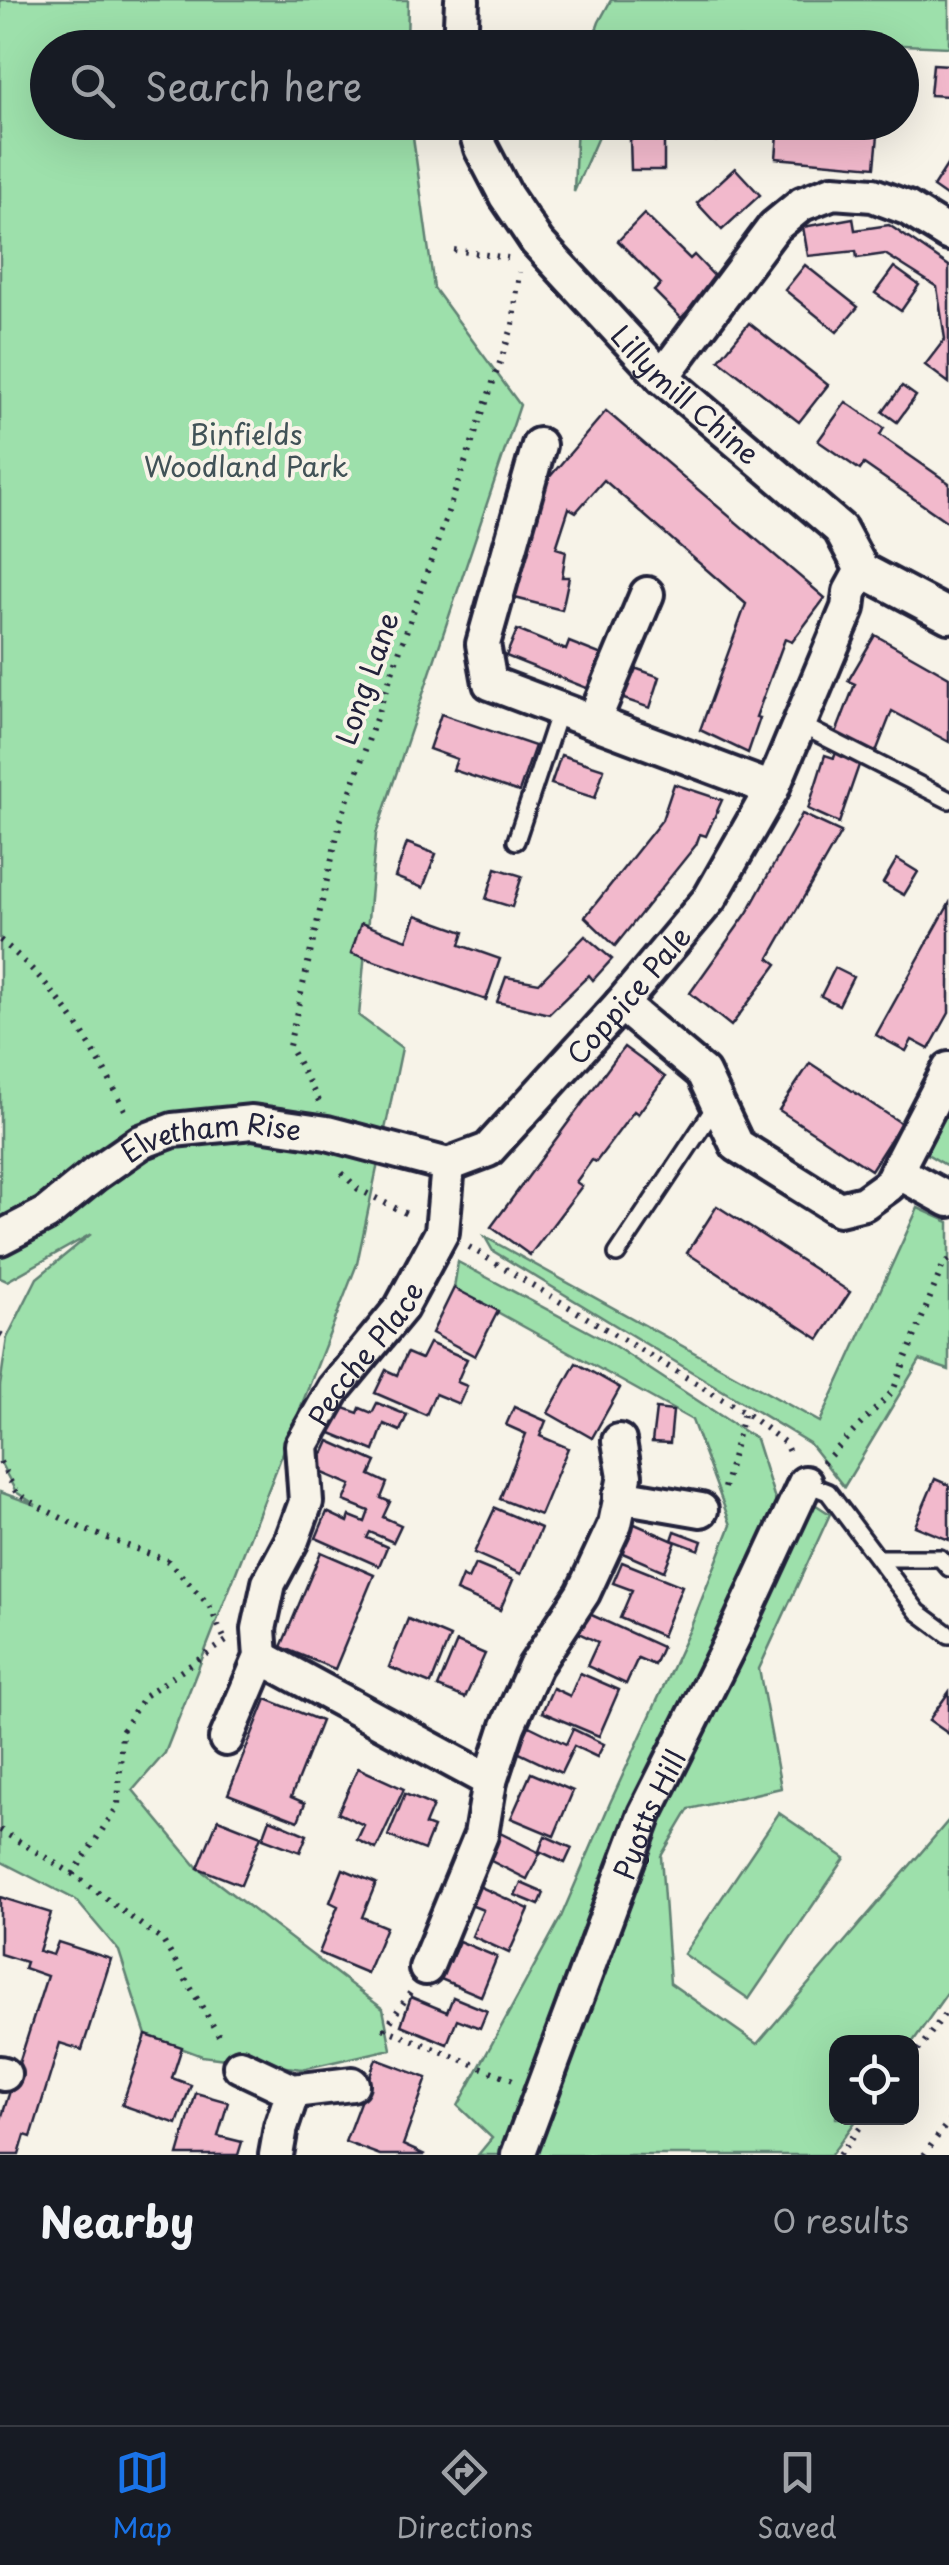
<!DOCTYPE html>
<style>
:root{--surface:#171b24;--page:#20242c;--text:#f1f3f6;--muted:#9ea1a6;--line:#363941;--accent:#1a73e8}
body{margin:0;font-family:"Playpen Sans",sans-serif;background:var(--page);color:var(--text)}
.controls{position:absolute;right:30px;bottom:30px;display:grid;overflow:hidden;border-radius:20px;box-shadow:0 10px 40px #0002}
.controls button{width:90px;height:90px;display:grid;place-items:center;padding:0;border:0;border-bottom:2px solid var(--line);background:var(--surface);color:var(--text);font:50px sans-serif}
.list{margin:0;padding:0;list-style:none}
h2{display:flex;justify-content:space-between;align-items:center;height:130px;margin:0;padding:0 40px;font-size:42px}
h2 small{font-size:32px;font-weight:400;color:var(--muted)}
.icon{flex:none;width:55px;height:55px;fill:none;stroke:currentColor;stroke-width:2;stroke-linecap:round;stroke-linejoin:round}
.map{position:relative;flex:none;width:949px;height:2155px;overflow:hidden}
.search{position:absolute;background:var(--surface);box-shadow:0 10px 40px #0002;left:30px;right:30px;top:30px;height:110px;display:flex;align-items:center;gap:25px;box-sizing:border-box;padding:0 35px;border-radius:55px;color:var(--muted);font-size:38px}
.sheet{height:270px;background:var(--surface)}
nav{display:flex;justify-content:space-around;align-items:center;box-sizing:border-box;height:140px;border-top:2px solid var(--line);background:var(--surface);font-size:28px;color:var(--muted)}
nav a{display:grid;justify-items:center;gap:5px}
nav .on{color:var(--accent)}
.map>svg:first-child{display:block}
</style>
<div class="map">
<svg width="949" height="2155" viewBox="0 0 949 2155">
<rect width="100%" height="100%" fill="#f7f3e8"/>
<filter id="ink" filterUnits="userSpaceOnUse"><feTurbulence type="fractalNoise" baseFrequency=".01" numOctaves="2"/><feDisplacementMap in="SourceGraphic" scale="20" xChannelSelector="R" yChannelSelector="G"/><feConvolveMatrix kernelMatrix="1 2 1 2 8 2 1 2 1" color-interpolation-filters="sRGB"/></filter>
<g filter="url(#ink)">
<!-- green -->
<g fill="#9de0ab" stroke="#608173" stroke-width="2.5">
<polygon points="0,0 408,0 407,47 48,48 48,122 411,123 434,288 520,405 376,834 359,1016 402,1048 357,1264 165,1753 133,1790 198,1868 383,2009 391,2049 302,2069 202,2056 146,2035 119,1951 76,1900 0,1861 0,1492 36,1505 16,1492 0,1462 0,1386 7,1338 37,1278 91,1234 7,1281 0,1278"/>
<polygon points="611,0 949,0 949,47 643,34 636,47 590,47 599,22"/>
<polygon points="577,123 604,123 574,192"/>
<polygon points="949,1098 949,1167 922,1151"/>
<polygon points="918,1208 949,1222 949,1370 920,1360 844,1487 809,1443 493,1251 485,1237 820,1422"/>
<polygon points="458,1262 610,1343 756,1439 779,1512 813,1503 830,1514 759,1669 781,1788 689,1809 661,1856 670,1983 757,2044 949,1820 949,1990 912,2043 836,2042 836,2118 858,2118 831,2155 478,2155 492,2138 458,2106 561,1917 610,1803 690,1629 731,1525 692,1420 454,1288"/>
<polygon points="779,1813 845,1858 749,1999 684,1954"/>
</g>
<!-- building -->
<g fill="#f2b9cc" stroke="#22223b" stroke-width="2.5">
<polygon points="933,64 949,65 949,96 930,95"/>
<polygon points="666,122 718,122 717,141 665,138"/>
<polygon points="779,122 839,122 838,131 878,135 875,167 776,158"/>
<polygon points="664,138 664,170 631,170 630,139"/>
<polygon points="949,162 949,198 933,187"/>
<polygon points="735,168 760,195 722,230 697,203"/>
<polygon points="644,214 690,259 694,255 718,280 681,318 654,291 661,284 618,241"/>
<polygon points="853,218 855,230 889,225 949,266 949,383 925,365 945,339 937,287 885,254 857,258 856,251 808,256 803,227"/>
<polygon points="805,265 858,307 837,332 785,290"/>
<polygon points="894,267 919,285 901,311 875,293"/>
<polygon points="749,323 828,385 799,422 719,360"/>
<polygon points="902,386 916,396 897,422 883,412"/>
<polygon points="846,402 884,428 880,435 949,483 949,523 864,464 860,470 818,441"/>
<polygon points="606,411 825,598 792,642 785,639 756,717 760,718 748,753 700,730 746,604 604,480 576,512 569,508 556,548 566,551 562,577 569,577 562,610 515,598 542,486"/>
<polygon points="517,630 566,650 569,642 602,655 589,689 506,656"/>
<polygon points="875,635 949,677 949,742 892,711 876,752 865,748 839,823 808,809 825,755 834,758 842,736 836,733 855,684 848,681"/>
<polygon points="629,666 660,677 650,708 618,697"/>
<polygon points="441,714 535,746 519,792 453,770 457,759 429,749"/>
<polygon points="561,755 604,769 595,798 551,784"/>
<polygon points="674,784 722,800 706,836 700,834 696,845 615,946 585,917 662,820"/>
<polygon points="802,814 841,832 769,958 777,964 731,1026 690,993 747,913"/>
<polygon points="407,843 436,854 423,888 395,877"/>
<polygon points="897,859 918,872 904,895 883,883"/>
<polygon points="496,868 522,876 512,907 486,899"/>
<polygon points="949,904 949,1013 929,1049 912,1040 906,1051 876,1035"/>
<polygon points="416,915 464,932 460,945 500,959 486,1000 351,953 361,923 407,940"/>
<polygon points="585,936 612,959 593,980 589,975 549,1014 497,1002 506,977 539,983"/>
<polygon points="835,968 853,977 839,1005 821,996"/>
<polygon points="624,1047 665,1077 638,1114 634,1111 596,1162 592,1160 576,1182 582,1186 530,1255 491,1227"/>
<polygon points="810,1063 901,1123 871,1170 779,1110"/>
<polygon points="717,1206 850,1292 819,1339 687,1253"/>
<polygon points="454,1288 498,1311 475,1356 432,1333"/>
<polygon points="429,1343 467,1359 457,1382 467,1386 459,1404 435,1394 426,1415 375,1393 386,1370 397,1375 407,1353 421,1359"/>
<polygon points="576,1363 620,1388 592,1438 548,1413"/>
<polygon points="377,1403 407,1415 400,1431 384,1424 374,1451 326,1431 336,1405 358,1413 360,1408 372,1413"/>
<polygon points="514,1407 546,1421 540,1436 568,1448 540,1515 500,1499 526,1434 506,1425"/>
<polygon points="656,1409 673,1411 670,1443 652,1442"/>
<polygon points="329,1441 376,1462 370,1475 387,1483 381,1498 390,1502 383,1517 401,1525 393,1542 370,1532 367,1538 387,1547 379,1566 316,1538 327,1512 348,1522 350,1516 365,1522 369,1511 344,1501 351,1485 316,1470"/>
<polygon points="935,1479 949,1485 949,1540 915,1526"/>
<polygon points="495,1508 541,1528 521,1574 474,1553"/>
<polygon points="630,1522 676,1542 664,1571 618,1551"/>
<polygon points="675,1531 702,1541 699,1550 672,1540"/>
<polygon points="321,1552 374,1575 335,1669 281,1647"/>
<polygon points="622,1562 682,1586 662,1636 620,1618 632,1590 613,1583"/>
<polygon points="475,1564 513,1580 500,1610 456,1591 462,1576 468,1579"/>
<polygon points="585,1612 662,1647 654,1665 638,1658 626,1684 587,1666 598,1642 576,1632"/>
<polygon points="408,1619 450,1637 431,1684 389,1667"/>
<polygon points="457,1642 485,1654 465,1698 438,1687"/>
<polygon points="580,1673 619,1690 599,1736 542,1712 553,1688 570,1696"/>
<polygon points="949,1692 949,1734 929,1720"/>
<polygon points="266,1699 321,1721 291,1797 305,1803 298,1821 228,1794"/>
<polygon points="529,1726 566,1744 573,1729 604,1744 597,1757 574,1746 561,1773 517,1752"/>
<polygon points="358,1768 404,1789 376,1849 357,1840 364,1825 338,1813"/>
<polygon points="531,1773 573,1791 554,1836 511,1818"/>
<polygon points="405,1794 433,1806 425,1825 433,1828 424,1850 388,1836"/>
<polygon points="218,1819 261,1836 241,1885 198,1868"/>
<polygon points="270,1819 307,1835 300,1852 263,1838"/>
<polygon points="496,1831 540,1853 527,1879 483,1857"/>
<polygon points="545,1836 572,1848 565,1863 539,1851"/>
<polygon points="343,1869 376,1883 362,1917 386,1927 367,1973 319,1953 338,1906 330,1902"/>
<polygon points="472,1883 529,1909 509,1953 472,1936 483,1910 463,1902"/>
<polygon points="521,1883 544,1893 539,1905 515,1895"/>
<polygon points="0,1897 51,1913 39,1951 53,1955 58,1942 111,1959 82,2050 60,2043 31,2137 25,2135 19,2155 0,2155 0,2122 47,1976 24,1968 26,1962 0,1954"/>
<polygon points="459,1941 497,1957 481,1996 429,1974 436,1956 450,1962"/>
<polygon points="411,1997 447,2012 453,1997 487,2011 480,2028 457,2019 447,2044 401,2025"/>
<polygon points="146,2035 182,2047 172,2078 191,2085 177,2124 122,2105"/>
<polygon points="376,2059 427,2078 403,2145 425,2155 380,2155 345,2142"/>
<polygon points="196,2093 228,2102 218,2136 242,2142 238,2155 178,2155"/>
</g>
<g fill="none" stroke-linecap="round" stroke-linejoin="round">
<defs>
<g id="lane">
<polyline points="799,724 949,800"/>
<polyline points="516,841 560,708"/>
<polyline points="617,1254 717,1104"/>
<polyline points="805,1483 828,1492 918,1612 949,1635"/>
<polyline points="878,1558 940,1558 949,1568"/>
</g>
<g id="street">
<polyline points="460,48 462,0"/>
<path id="s1" d="M473,122L481,148L506,196L537,242L662,377L840,529L862,570L949,616"/>
<polyline points="662,377 774,227 802,204 833,192 873,195 907,208 949,234"/>
<polyline points="539,445 483,644 490,683 772,789"/>
<polyline points="594,720 647,594"/>
<polyline points="621,1004 703,1073 737,1145 839,1209 864,1203 889,1185 949,1069"/>
<path id="s2" d="M448,1165L488,1150L621,1004L710,898L772,789L848,608L850,592L862,570"/>
<polyline points="896,1171 949,1200"/>
<path id="s3" d="M0,1238L46,1214L95,1174L141,1142L173,1130L252,1122L327,1133L448,1165"/>
<polyline points="620,1496 701,1510"/>
<polyline points="261,1657 490,1781"/>
<path id="s4" d="M226,1739L261,1657L259,1629L269,1583L292,1540L306,1502L302,1445L334,1389L401,1308L442,1232L448,1165"/>
<polyline points="426,1968 481,1835 490,1781 508,1726 535,1666 583,1593 615,1524 625,1476 619,1441"/>
<polyline points="240,2066 293,2091 352,2084"/>
<polyline points="0,2073 4,2074"/>
<polyline points="276,2155 281,2127 293,2091"/>
<path id="s5" d="M518,2155L645,1814L734,1636L805,1483"/>
</g>
</defs>
<!-- lane casing -->
<use href="#lane" stroke="#22223b" stroke-width="22"/>
<!-- street casing -->
<use href="#street" stroke="#22223b" stroke-width="40"/>
<!-- path -->
<g stroke="#22223b" stroke-width="6" stroke-dasharray="2.5 8" stroke-linecap="butt">
<polyline points="454,250 508,258"/>
<path d="M0,940C61,990 92,1044 127,1114"/>
<polyline points="319,1101 289,1046 341,819 513,325 519,272"/>
<polyline points="342,1173 358,1189 411,1216"/>
<polyline points="469,1247 744,1412 784,1442 791,1456"/>
<polyline points="0,1334 7,1338"/>
<polyline points="0,1462 16,1492 42,1508 83,1529 168,1561 209,1605 225,1640"/>
<polyline points="823,1463 893,1391 943,1265 949,1260"/>
<polyline points="724,1488 744,1412"/>
<polyline points="0,1830 73,1874 163,1941 222,2041"/>
<polyline points="73,1874 118,1806 122,1731 144,1696 228,1640"/>
<polyline points="410,1993 385,2029 513,2080"/>
<polyline points="912,2059 949,2008"/>
<polyline points="839,2155 867,2118"/>
<polyline points="924,2155 949,2121"/>
</g>
<!-- lane -->
<use href="#lane" stroke="#f7f3e8" stroke-width="15"/>
<!-- street -->
<use href="#street" stroke="#f7f3e8" stroke-width="32"/>
</g>
</g>
<g text-anchor="middle" dominant-baseline="central" stroke-width="8" stroke-linejoin="round" paint-order="stroke">
<!-- street labels -->
<g font-size="28" fill="#22223b" stroke="#f7f3e8">
<text stroke="none"><textPath href="#s1" startOffset="350">Lillymill Chine</textPath></text>
<text transform="translate(366 678) rotate(-71)">Long Lane</text>
<text stroke="none"><textPath href="#s2" startOffset="252">Coppice Pale</textPath></text>
<text stroke="none"><textPath href="#s3" startOffset="242">Elvetham Rise</textPath></text>
<text stroke="none"><textPath href="#s4" startOffset="422">Pecche Place</textPath></text>
<text stroke="none"><textPath href="#s5" startOffset="365">Pyotts Hill</textPath></text>
</g>
<!-- park labels -->
<g font-size="28" fill="#415257" stroke="#f7f3e8">
<text x="246" y="433">Binfields<tspan x="246" dy="32">Woodland Park</tspan></text>
</g>
</g>
</svg>
<div class="controls">
<button><svg class="icon" aria-label="locate" viewBox="0 0 24 24"><circle cx="12" cy="12" r="6"/><path d="M12 2v4M12 18v4M2 12h4M18 12h4"/></svg></button>
</div>
<div class="search"><svg class="icon" aria-label="search" viewBox="0 0 24 24"><circle cx="10" cy="10" r="6"/><path d="M15 15l6 6"/></svg>Search here</div>
</div>
<section class="sheet">
<h2>Nearby<small>0 results</small></h2>
<ul class="list">
</ul>
</section>
<nav>
<a class="on"><svg class="icon" aria-label="map" viewBox="0 0 24 24"><path d="M3 6l6-2 6 2 6-2v14l-6 2-6-2-6 2zM9 4v14M15 6v14"/></svg>Map</a>
<a><svg class="icon" aria-label="directions" viewBox="0 0 24 24"><path d="M12 3l9 9-9 9-9-9zM9 14v-3h6M13 9l2 2-2 2"/></svg>Directions</a>
<a><svg class="icon" aria-label="saved" viewBox="0 0 24 24"><path d="M7 4h10v16l-5-4-5 4z"/></svg>Saved</a>
</nav>
